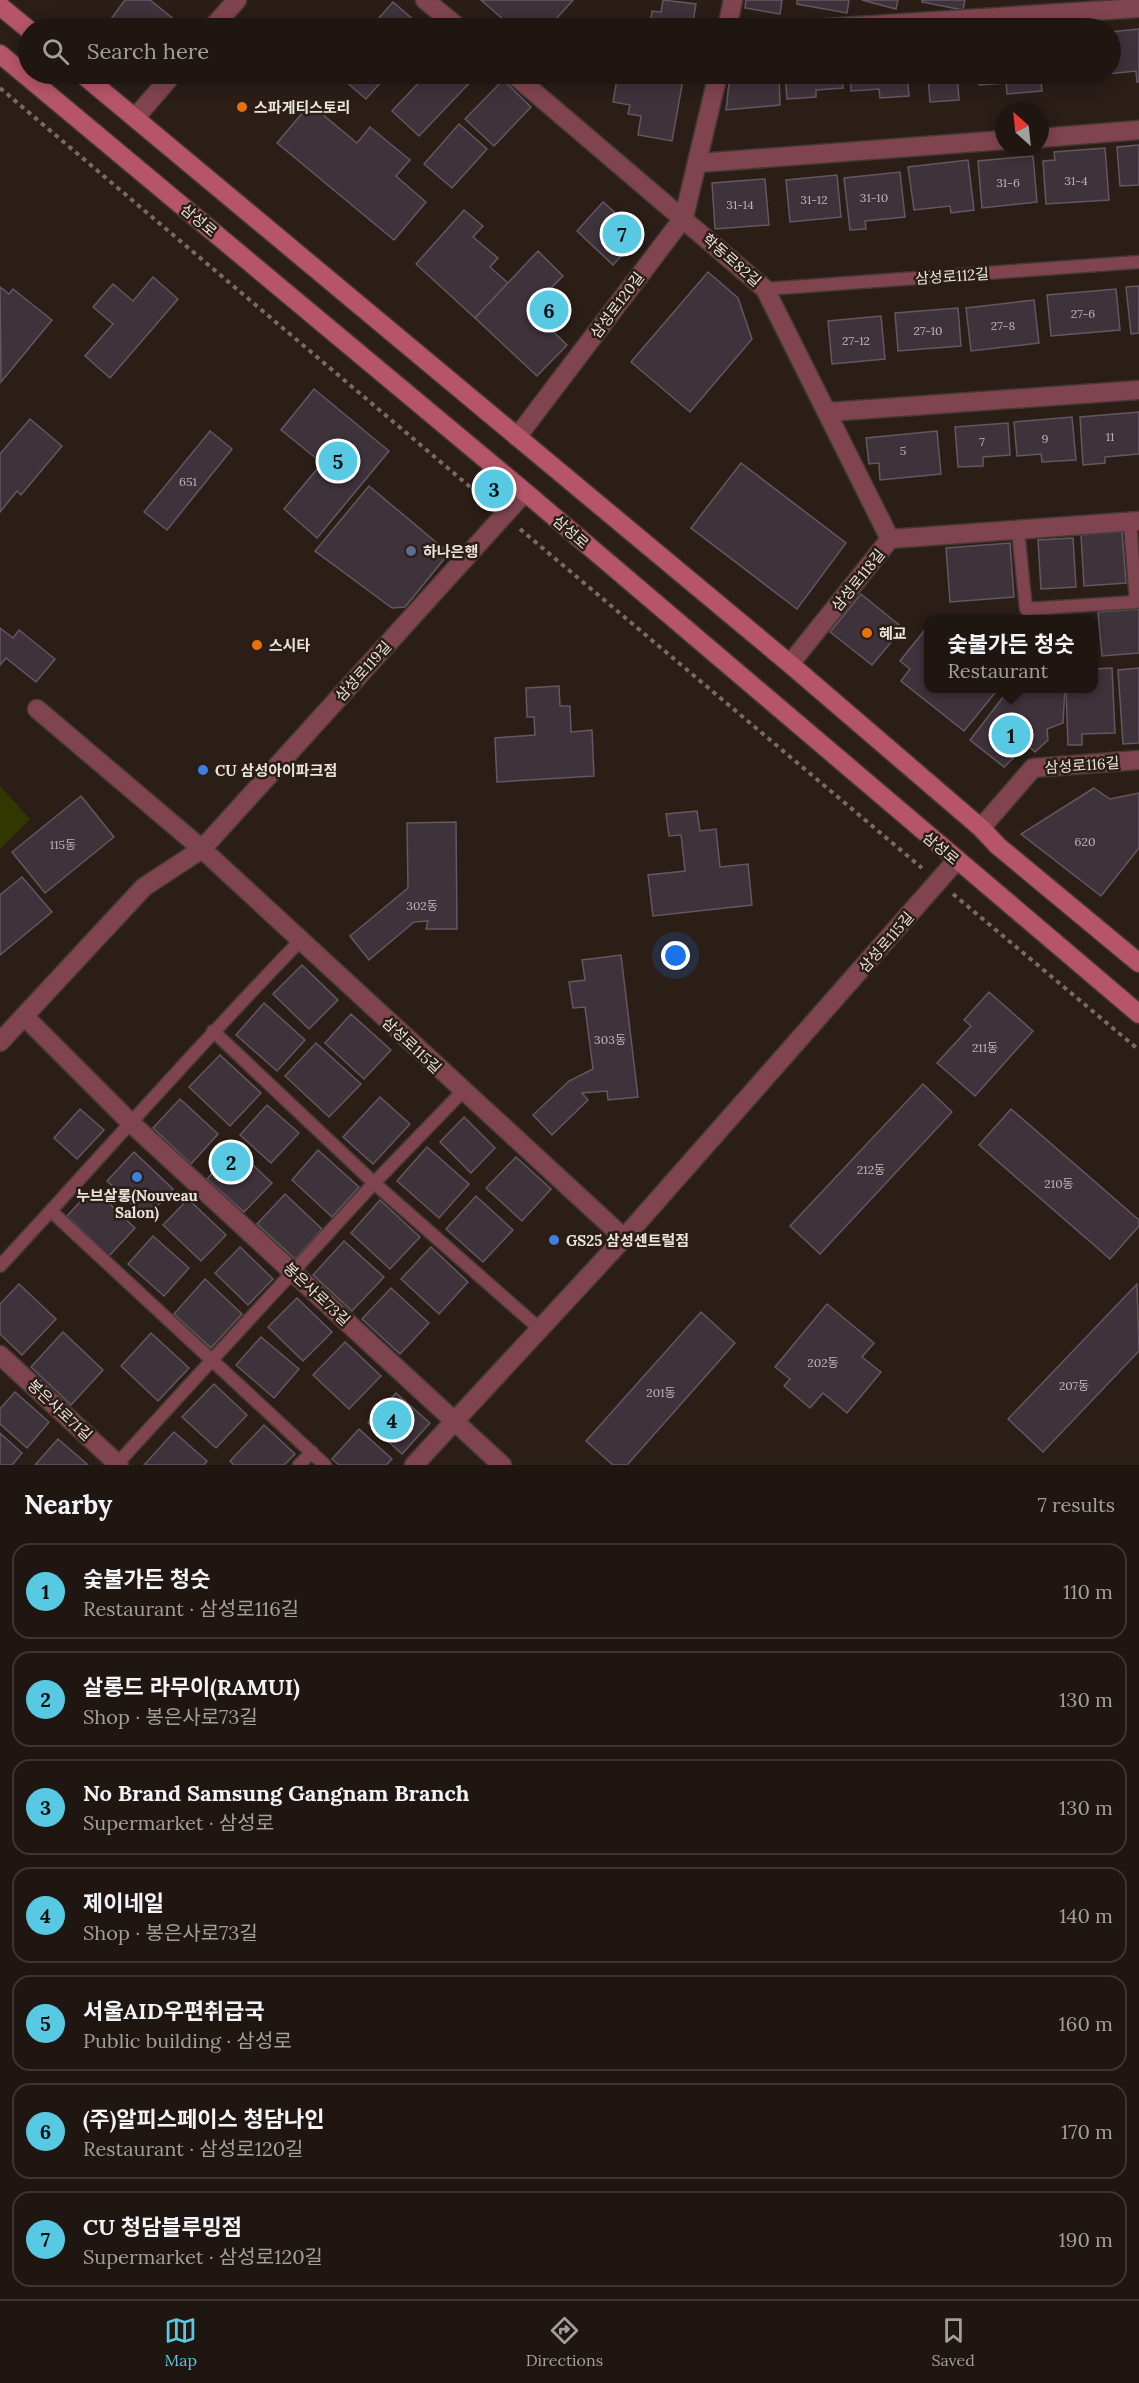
<!DOCTYPE html>
<meta charset="utf-8">
<style>
:root{--surface:#201611;--page:#281f1a;--text:#f1f3f6;--muted:#a29f9f;--line:#3d3531;--accent:#57c9e2}
body{margin:0;font-family:Lora,"Noto Sans KR",serif;background:var(--page);color:var(--text)}
.compass{position:absolute;left:995px;top:102px;width:54px;height:54px;border-radius:50%;background:var(--surface);box-shadow:0 3px 15px #0003;rotate:333deg}
.you{position:absolute;left:676px;top:956px;width:21px;height:21px;margin:-15px;border:4px solid #fff;border-radius:50%;background:#1a73e8;box-shadow:0 0 0 9px #1a73e833}
.badge{display:grid;place-items:center;width:39px;height:39px;border-radius:50%;background:var(--accent);color:#111;font-size:20px;font-weight:700}
.pin{position:absolute;translate:-50% -50%;border:3px solid #fff;box-shadow:0 2px 6px #0006}
.popup{position:absolute;left:924px;top:615px;width:174px;height:78px;box-sizing:border-box;display:grid;place-content:center;border-radius:12px;background:var(--surface);filter:drop-shadow(0 2px 4px #0005);font-size:20px;white-space:nowrap;color:var(--muted)}
.popup b{font-size:22px;color:var(--text)}
.popup::after{content:'';position:absolute;left:50%;top:100%;margin-left:-12px;border:12px solid transparent;border-top-color:var(--surface)}
.list{margin:0;padding:0;list-style:none}
h2{display:flex;justify-content:space-between;align-items:center;height:78px;margin:0;padding:0 24px;font-size:26px}
h2 small{font-size:20px;font-weight:400;color:var(--muted)}
.list li{display:grid;grid-template-columns:39px 1fr auto;gap:18px;align-items:center;box-sizing:border-box;height:96px;margin:0 12px 12px;padding:0 12px;border:2px solid var(--line);border-radius:18px}
.list b{display:block;font-size:22px;white-space:nowrap}
.list p{margin:0;font-size:20px;white-space:nowrap;color:var(--muted)}
.list em{font-size:20px;font-style:normal;color:var(--muted)}
.icon{flex:none;width:33px;height:33px;fill:none;stroke:currentColor;stroke-width:2;stroke-linecap:round;stroke-linejoin:round}
.map{position:relative;flex:none;width:1139px;height:1465px;overflow:hidden}
.search{position:absolute;background:var(--surface);box-shadow:0 3px 15px #0003;left:18px;right:18px;top:18px;height:66px;display:flex;align-items:center;gap:15px;box-sizing:border-box;padding:0 21px;border-radius:33px;color:var(--muted);font-size:22px}
.sheet{height:834px;background:var(--surface)}
nav{display:flex;justify-content:space-around;align-items:center;box-sizing:border-box;height:84px;border-top:2px solid var(--line);background:var(--surface);font-size:16px;color:var(--muted)}
nav a{display:grid;justify-items:center;gap:3px}
nav .on{color:var(--accent)}
.map>svg:first-child{display:block}
</style>
<div class="map">
<svg width="1139" height="1465" viewBox="0 0 1139 1465">
<rect width="100%" height="100%" fill="#2a1e17"/>
<!-- green -->
<polygon fill="#303800" points="0,786 30,819 0,849"/>
<!-- building -->
<g fill="#3e323b" stroke="#655761" stroke-width="1.5">
<polygon points="125,0 150,0 181,25 178,28 115,28 108,23"/>
<polygon points="481,0 573,0 548,28 513,28"/>
<polygon points="663,0 696,4 692,28 639,28 649,28 652,11 661,12"/>
<polygon points="746,0 782,0 780,14 745,8"/>
<polygon points="797,0 849,0 847,13 797,4"/>
<polygon points="862,0 898,0 896,9"/>
<polygon points="922,0 965,0 963,10 922,2"/>
<polygon points="393,2 423,28 370,28"/>
<polygon points="1139,29 1139,82 1137,82 1136,71 1107,74 1110,74 1110,32"/>
<polygon points="337,74 388,74 366,99"/>
<polygon points="427,74 478,74 419,136 392,111"/>
<polygon points="618,74 684,74 672,141 638,135 641,116 628,114 630,105 613,102"/>
<polygon points="730,74 779,74 780,105 726,110"/>
<polygon points="785,74 842,74 843,88 816,90 816,97 787,99"/>
<polygon points="850,74 907,74 909,96 880,98 879,89 851,91"/>
<polygon points="928,74 957,74 959,100 930,102"/>
<polygon points="978,74 1040,74 1042,91 1007,94 1006,83 979,85"/>
<polygon points="1045,74 1099,74 1099,75 1074,76 1074,82 1045,83"/>
<polygon points="503,80 531,107 494,146 465,119"/>
<polygon points="310,104 357,143 370,127 410,160 396,176 426,202 394,240 277,143"/>
<polygon points="459,124 487,149 452,188 424,164"/>
<polygon points="1139,145 1139,185 1120,186 1117,147"/>
<polygon points="1105,148 1109,200 1046,204 1043,161 1055,160 1054,152"/>
<polygon points="1033,156 1037,202 982,208 978,161"/>
<polygon points="968,160 974,210 951,213 950,206 914,210 908,167"/>
<polygon points="900,172 905,217 865,221 866,229 850,230 844,178"/>
<polygon points="837,175 841,217 790,222 786,180"/>
<polygon points="765,179 769,225 715,229 712,183"/>
<polygon points="603,202 640,235 613,265 577,231"/>
<polygon points="464,210 483,226 473,237 498,258 490,267 508,283 475,318 416,264"/>
<polygon points="538,251 563,276 545,294 537,316 567,345 537,376 475,318"/>
<polygon points="708,272 738,298 752,339 690,412 631,362"/>
<polygon points="153,277 178,299 110,378 85,356 113,324 93,307 113,284 133,301"/>
<polygon points="1139,286 1139,333 1131,334 1126,287"/>
<polygon points="0,287 9,294 13,289 52,320 1,382"/>
<polygon points="1116,289 1120,330 1051,336 1047,295"/>
<polygon points="1034,300 1039,343 971,351 966,308"/>
<polygon points="958,308 961,346 898,351 895,313"/>
<polygon points="881,316 885,359 832,364 828,321"/>
<polygon points="314,389 389,451 317,538 284,509 322,463 281,430"/>
<polygon points="1139,412 1139,454 1105,457 1105,463 1083,465 1080,417"/>
<polygon points="1072,417 1076,460 1042,462 1041,454 1017,456 1014,422"/>
<polygon points="30,419 62,446 21,495 17,491 0,512 0,454"/>
<polygon points="1008,423 1010,455 983,457 983,466 958,467 955,427"/>
<polygon points="210,431 232,449 167,530 144,512"/>
<polygon points="937,431 941,474 880,480 879,463 869,464 866,438"/>
<polygon points="741,463 846,543 797,609 691,528"/>
<polygon points="369,486 449,553 405,607 392,608 315,551"/>
<polygon points="1122,532 1126,583 1084,586 1081,535"/>
<polygon points="1073,538 1076,587 1041,589 1038,540"/>
<polygon points="1010,543 1014,597 950,602 946,548"/>
<polygon points="861,594 903,628 872,665 830,632"/>
<polygon points="1139,609 1139,653 1102,656 1098,612"/>
<polygon points="1084,617 1084,620 1057,620"/>
<polygon points="928,626 928,688 999,688 964,731 901,681 910,669 900,661"/>
<polygon points="0,628 13,638 19,630 55,659 36,682 6,658 0,665"/>
<polygon points="1112,668 1115,733 1082,734 1082,745 1068,745 1066,688 1094,688 1094,669"/>
<polygon points="1139,668 1139,743 1123,744 1118,670"/>
<polygon points="559,686 560,706 570,706 571,732 592,730 594,776 497,782 495,738 535,735 534,717 527,717 526,688"/>
<polygon points="1010,688 1065,688 1063,723 1047,729 1048,740 1035,752 1027,745 1004,767 970,740"/>
<polygon points="1094,788 1110,799 1139,793 1139,848 1101,896 1021,834"/>
<polygon points="81,796 114,837 45,893 12,852"/>
<polygon points="697,811 700,831 716,829 720,867 748,864 752,905 653,916 648,875 685,871 681,835 669,836 666,814"/>
<polygon points="456,822 457,929 426,929 428,921 414,922 369,960 350,936 408,888 407,823"/>
<polygon points="22,877 52,912 0,955 0,895"/>
<polygon points="621,955 638,1097 608,1100 607,1091 582,1093 588,1100 552,1135 533,1115 569,1081 593,1069 585,1007 573,1008 569,982 585,980 582,960"/>
<polygon points="302,965 338,1000 309,1029 273,994"/>
<polygon points="989,992 1033,1031 975,1096 937,1063 971,1026 964,1020"/>
<polygon points="264,1003 305,1040 277,1071 236,1035"/>
<polygon points="351,1014 391,1050 364,1079 325,1043"/>
<polygon points="316,1043 361,1084 329,1117 285,1076"/>
<polygon points="220,1055 261,1093 230,1126 189,1087"/>
<polygon points="923,1084 952,1112 820,1254 790,1226"/>
<polygon points="380,1097 410,1124 373,1164 343,1137"/>
<polygon points="180,1099 218,1134 191,1164 153,1128"/>
<polygon points="267,1105 299,1133 271,1163 240,1135"/>
<polygon points="80,1109 104,1130 77,1159 54,1138"/>
<polygon points="1011,1109 1139,1220 1139,1226 1110,1259 979,1145"/>
<polygon points="464,1117 495,1148 471,1173 440,1142"/>
<polygon points="427,1147 469,1184 439,1218 397,1181"/>
<polygon points="235,1148 272,1183 244,1212 207,1179"/>
<polygon points="318,1150 359,1187 332,1217 292,1180"/>
<polygon points="134,1152 173,1189 146,1218 107,1181"/>
<polygon points="516,1157 551,1189 522,1221 486,1188"/>
<polygon points="93,1188 135,1228 109,1256 67,1216"/>
<polygon points="285,1194 322,1229 295,1259 257,1224"/>
<polygon points="476,1196 513,1230 483,1262 446,1229"/>
<polygon points="188,1199 226,1235 201,1261 163,1225"/>
<polygon points="380,1200 420,1237 390,1269 351,1233"/>
<polygon points="153,1236 189,1268 164,1296 128,1264"/>
<polygon points="344,1241 384,1277 352,1311 313,1275"/>
<polygon points="240,1247 273,1279 248,1305 215,1273"/>
<polygon points="431,1247 468,1282 439,1314 401,1279"/>
<polygon points="205,1279 242,1314 211,1348 174,1314"/>
<polygon points="19,1284 56,1319 22,1355 0,1334 0,1304"/>
<polygon points="1137,1284 1139,1351 1043,1452 1008,1419"/>
<polygon points="391,1288 429,1323 400,1354 362,1319"/>
<polygon points="297,1298 332,1332 303,1361 268,1327"/>
<polygon points="827,1304 874,1343 862,1357 881,1372 847,1413 823,1393 810,1408 784,1386 790,1379 775,1367"/>
<polygon points="701,1312 735,1343 627,1465 613,1465 586,1441"/>
<polygon points="63,1332 103,1370 71,1405 31,1367"/>
<polygon points="151,1333 189,1368 158,1401 121,1366"/>
<polygon points="261,1337 299,1369 274,1398 236,1365"/>
<polygon points="345,1342 381,1376 349,1409 313,1375"/>
<polygon points="214,1384 247,1415 216,1448 182,1417"/>
<polygon points="15,1392 49,1422 27,1448 0,1424 0,1409"/>
<polygon points="396,1393 430,1423 402,1454 368,1423"/>
<polygon points="264,1425 295,1454 284,1465 234,1465 230,1461"/>
<polygon points="359,1429 392,1459 386,1465 339,1465 332,1459"/>
<polygon points="174,1432 207,1461 204,1465 144,1465"/>
<polygon points="0,1433 22,1453 12,1465 0,1465"/>
<polygon points="58,1439 88,1465 35,1465"/>
</g>
<g fill="none" stroke-linecap="round" stroke-linejoin="round">
<defs>
<g id="lane">
<polyline points="765,289 1139,262"/>
<polyline points="1018,530 1026,609 1136,602 1130,522"/>
<polyline points="213,1031 374,1183 541,1330"/>
<polyline points="51,1211 325,1465"/>
<path d="M0,1266C100,1158 197,1047 299,942"/>
<polyline points="116,1465 374,1183 462,1092"/>
<polyline points="299,1465 312,1452"/>
</g>
<g id="street">
<polyline points="425,0 459,28"/>
<polyline points="212,28 237,0"/>
<polyline points="727,28 733,0"/>
<polyline points="826,28 1139,8"/>
<polyline points="513,74 765,289 890,539"/>
<polyline points="135,118 173,74"/>
<polyline points="1040,138 1139,130"/>
<polyline points="699,163 1004,140"/>
<polyline points="828,412 1139,390"/>
<polyline points="517,437 684,217 718,74"/>
<polyline points="790,664 890,539 1139,521"/>
<polyline points="37,709 202,849 624,1238"/>
<polyline points="981,828 1033,768 1139,760"/>
<polyline points="24,1016 132,1124 502,1465"/>
<polyline points="0,1042 144,887 202,849 525,492"/>
<polyline points="0,1355 119,1465"/>
<polyline points="414,1465 624,1238 956,861"/>
</g>
<g id="secondary">
<polyline points="0,6 28,29"/>
<polyline points="0,54 525,492 1139,1014"/>
<polyline points="82,74 790,664 981,828 998,846 1139,963"/>
</g>
</defs>
<!-- lane casing -->
<use href="#lane" stroke="#453a33" stroke-width="15"/>
<!-- street casing -->
<use href="#street" stroke="#453a33" stroke-width="21"/>
<!-- secondary casing -->
<use href="#secondary" stroke="#453a33" stroke-width="21"/>
<!-- path -->
<g stroke="#766b65" stroke-width="4" stroke-dasharray="4.5 4.5" stroke-linecap="butt">
<polyline points="0,88 489,503"/>
<polyline points="520,529 922,868"/>
<polyline points="953,894 1139,1050"/>
</g>
<!-- lane -->
<use href="#lane" stroke="#804450" stroke-width="12"/>
<!-- street -->
<use href="#street" stroke="#804450" stroke-width="18"/>
<!-- secondary -->
<use href="#secondary" stroke="#b6556a" stroke-width="18"/>
</g>
<!-- markers -->
<g fill="#e8710a" stroke="#2a1e17" stroke-width="2">
<circle cx="242" cy="107" r="6"/>
<circle cx="867" cy="633" r="6"/>
<circle cx="257" cy="645" r="6"/>
</g>
<circle fill="#5c6f8a" stroke="#2a1e17" stroke-width="2" cx="411" cy="551" r="6"/>
<g fill="#3f7fe0" stroke="#2a1e17" stroke-width="2">
<circle cx="203" cy="770" r="6"/>
<circle cx="137" cy="1177" r="6"/>
<circle cx="554" cy="1240" r="6"/>
</g>
<g text-anchor="middle" dominant-baseline="central" stroke-width="5" stroke-linejoin="round" paint-order="stroke">
<!-- number labels -->
<g font-size="12" fill="#c0b7b5">
<text x="1076" y="180">31-4</text>
<text x="1008" y="182">31-6</text>
<text x="874" y="197">31-10</text>
<text x="814" y="199">31-12</text>
<text x="740" y="204">31-14</text>
<text x="1083" y="313">27-6</text>
<text x="1003" y="325">27-8</text>
<text x="928" y="330">27-10</text>
<text x="856" y="340">27-12</text>
<text x="1110" y="436">11</text>
<text x="1045" y="438">9</text>
<text x="982" y="441">7</text>
<text x="903" y="450">5</text>
<text x="188" y="481">651</text>
<text x="1085" y="841">620</text>
<text x="63" y="844">115동</text>
<text x="422" y="905">302동</text>
<text x="610" y="1039">303동</text>
<text x="985" y="1047">211동</text>
<text x="871" y="1169">212동</text>
<text x="1059" y="1183">210동</text>
<text x="823" y="1362">202동</text>
<text x="1074" y="1385">207동</text>
<text x="661" y="1392">201동</text>
</g>
<!-- poi labels -->
<g font-size="15" font-weight="bold" fill="#ece3de" stroke="#2a1e17" text-anchor="start">
<text x="254" y="107">스파게티스토리</text>
<text x="423" y="551">하나은행</text>
<text x="879" y="633">혜교</text>
<text x="269" y="645">스시타</text>
<text x="215" y="770">CU 삼성아이파크점</text>
<text x="137" y="1195" text-anchor="middle">누브살롱(Nouveau<tspan x="137" dy="17">Salon)</tspan></text>
<text x="566" y="1240">GS25 삼성센트럴점</text>
</g>
<!-- street labels -->
<g font-size="15" fill="#ece3de" stroke="#2a1e17">
<text transform="translate(199 220) rotate(40)">삼성로</text>
<text transform="translate(732 260) rotate(41)">학동로82길</text>
<text transform="translate(952 276) rotate(-4)">삼성로112길</text>
<text transform="translate(617 305) rotate(-53)">삼성로120길</text>
<text transform="translate(571 532) rotate(41)">삼성로</text>
<text transform="translate(858 580) rotate(-51)">삼성로118길</text>
<text transform="translate(363 671) rotate(-48)">삼성로119길</text>
<text transform="translate(1082 765) rotate(-4)">삼성로116길</text>
<text transform="translate(941 848) rotate(40)">삼성로</text>
<text transform="translate(886 942) rotate(-49)">삼성로115길</text>
<text transform="translate(412 1045) rotate(43)">삼성로115길</text>
<text transform="translate(317 1294) rotate(43)">봉은사로73길</text>
<text transform="translate(60 1410) rotate(43)">봉은사로71길</text>
</g>
</g>
</svg>
<svg class="compass" viewBox="-18 -18 36 36"><path d="M0-13l5 13h-10z" fill="#e53935"/><path d="M0 13l5-13h-10z" fill="#a29f9f"/></svg>
<div class="you"></div>
<div class="pin badge" style="left:1011px;top:735px">1</div>
<div class="popup"><b>숯불가든 청숫</b>Restaurant</div>
<div class="pin badge" style="left:231px;top:1162px">2</div>
<div class="pin badge" style="left:494px;top:489px">3</div>
<div class="pin badge" style="left:392px;top:1420px">4</div>
<div class="pin badge" style="left:338px;top:461px">5</div>
<div class="pin badge" style="left:549px;top:310px">6</div>
<div class="pin badge" style="left:622px;top:234px">7</div>
<div class="search"><svg class="icon" aria-label="search" viewBox="0 0 24 24"><circle cx="10" cy="10" r="6"/><path d="M15 15l6 6"/></svg>Search here</div>
</div>
<section class="sheet">
<h2>Nearby<small>7 results</small></h2>
<ul class="list">
<li><span class="badge">1</span><div><b>숯불가든 청숫</b><p>Restaurant · 삼성로116길</p></div><em>110 m</em></li>
<li><span class="badge">2</span><div><b>살롱드 라무이(RAMUI)</b><p>Shop · 봉은사로73길</p></div><em>130 m</em></li>
<li><span class="badge">3</span><div><b>No Brand Samsung Gangnam Branch</b><p>Supermarket · 삼성로</p></div><em>130 m</em></li>
<li><span class="badge">4</span><div><b>제이네일</b><p>Shop · 봉은사로73길</p></div><em>140 m</em></li>
<li><span class="badge">5</span><div><b>서울AID우편취급국</b><p>Public building · 삼성로</p></div><em>160 m</em></li>
<li><span class="badge">6</span><div><b>(주)알피스페이스 청담나인</b><p>Restaurant · 삼성로120길</p></div><em>170 m</em></li>
<li><span class="badge">7</span><div><b>CU 청담블루밍점</b><p>Supermarket · 삼성로120길</p></div><em>190 m</em></li>
</ul>
</section>
<nav>
<a class="on"><svg class="icon" aria-label="map" viewBox="0 0 24 24"><path d="M3 6l6-2 6 2 6-2v14l-6 2-6-2-6 2zM9 4v14M15 6v14"/></svg>Map</a>
<a><svg class="icon" aria-label="directions" viewBox="0 0 24 24"><path d="M12 3l9 9-9 9-9-9zM9 14v-3h6M13 9l2 2-2 2"/></svg>Directions</a>
<a><svg class="icon" aria-label="saved" viewBox="0 0 24 24"><path d="M7 4h10v16l-5-4-5 4z"/></svg>Saved</a>
</nav>
